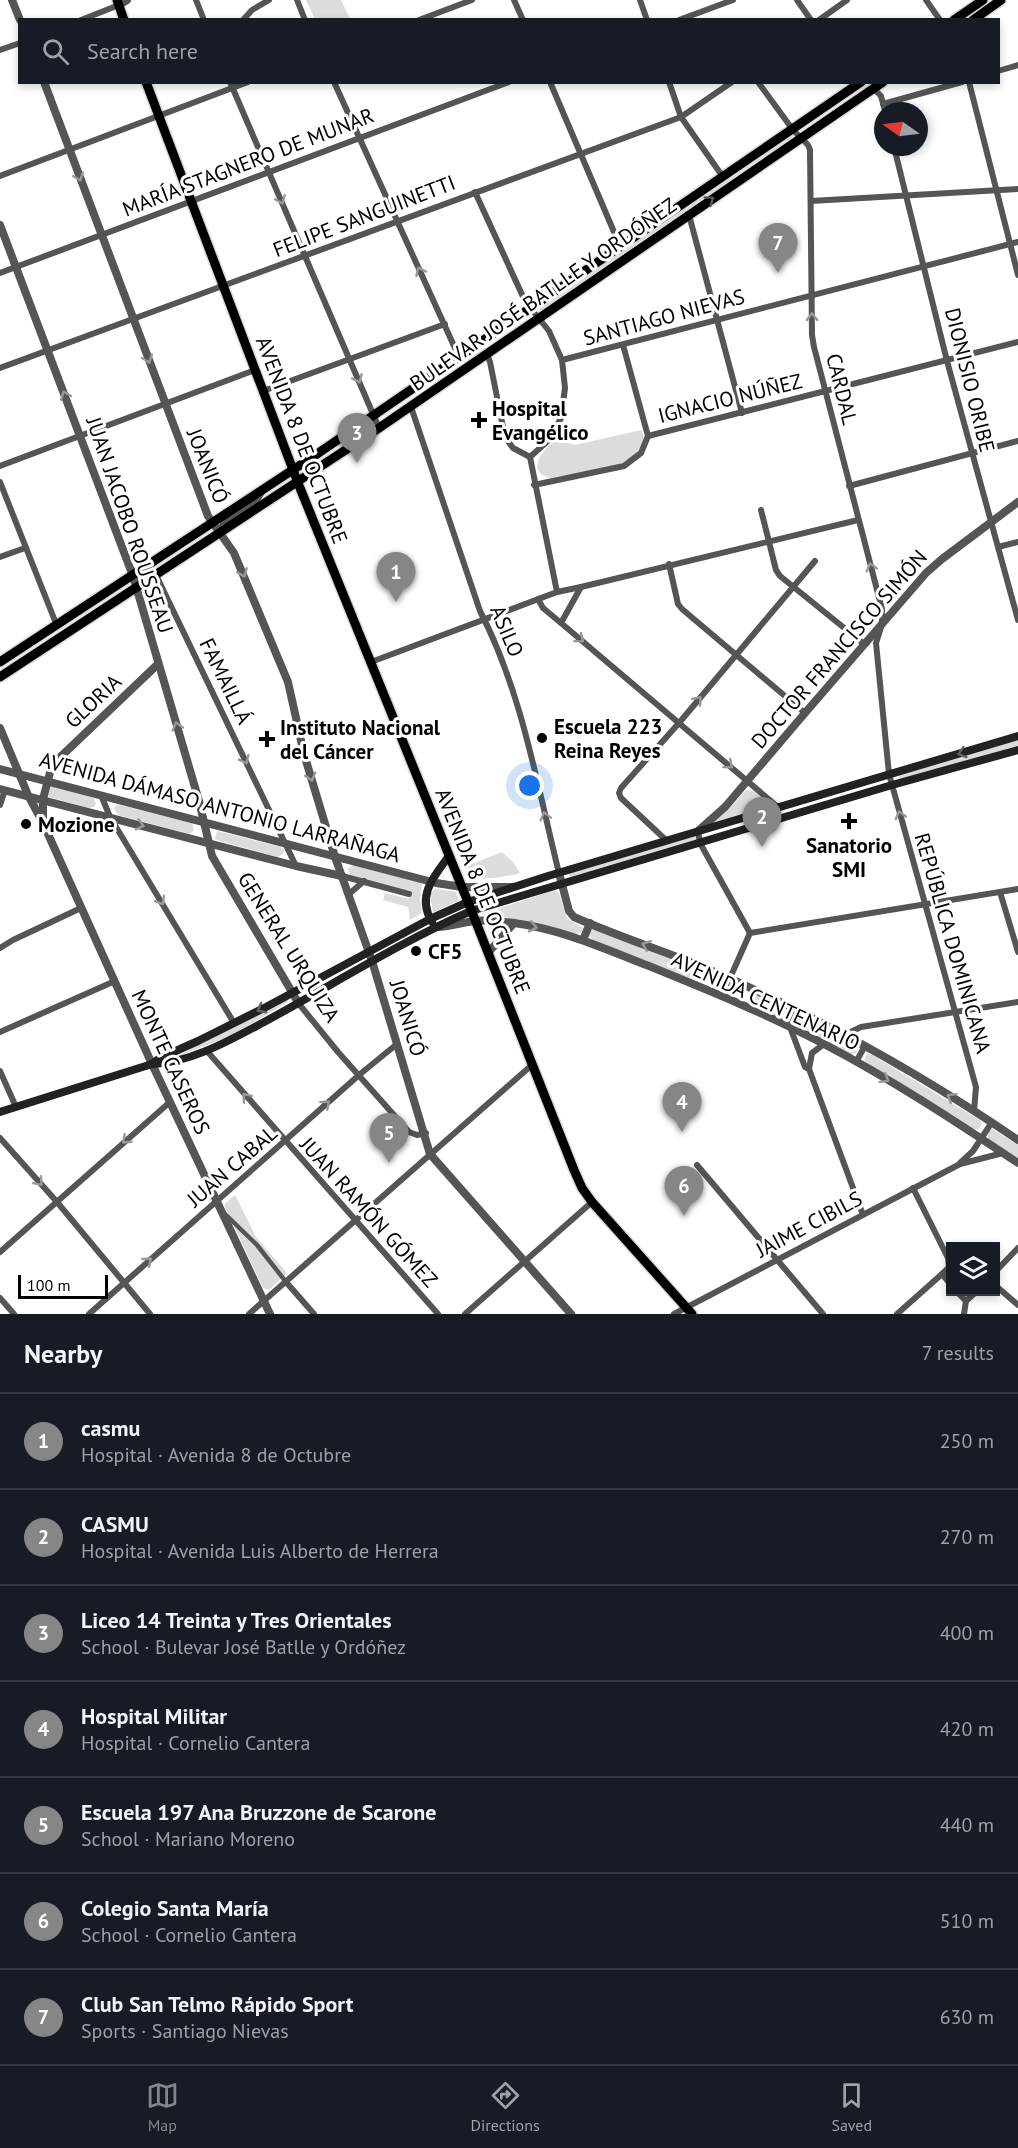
<!DOCTYPE html>
<meta charset="utf-8">
<style>
:root{--surface:#171b24;--page:#20242c;--text:#f1f3f6;--muted:#9ea1a6;--line:#363941;--accent:#858687}
body{margin:0;font-family:"PT Sans",sans-serif;background:var(--page);color:var(--text)}
.controls{position:absolute;right:18px;bottom:18px;display:grid;overflow:hidden;border-radius:0px;box-shadow:0 3px 9px #0003}
.controls button{width:54px;height:54px;display:grid;place-items:center;padding:0;border:0;border-bottom:2px solid var(--line);background:var(--surface);color:var(--text);font:30px sans-serif}
.compass{position:absolute;left:874px;top:102px;width:54px;height:54px;border-radius:50%;background:var(--surface);box-shadow:0 3px 9px #0003;rotate:284deg}
.scale{position:absolute;left:18px;bottom:15px;width:90px;box-sizing:border-box;padding-left:6px;border:3px solid #000;border-top:0;font-size:16px;line-height:21px;white-space:nowrap;color:#000;-webkit-text-stroke:4px #fff;paint-order:stroke}
.you{position:absolute;left:530px;top:786px;width:21px;height:21px;margin:-15px;border:4px solid #fff;border-radius:50%;background:#1a73e8;box-shadow:0 0 0 9px #1a73e833}
.badge{display:grid;place-items:center;width:39px;height:39px;border-radius:50%;background:var(--accent);color:#fff;font-size:20px;font-weight:700}
.pin{position:absolute;translate:-50% -50px;filter:drop-shadow(0 2px 3px #0008)}
.pin::after{content:'';position:absolute;top:32px;width:21px;height:18px;background:inherit;clip-path:polygon(0 0,100% 0,50% 100%)}
.list{margin:0;padding:0;list-style:none}
h2{display:flex;justify-content:space-between;align-items:center;height:78px;margin:0;padding:0 24px;font-size:26px}
h2 small{font-size:20px;font-weight:400;color:var(--muted)}
.list li{display:grid;grid-template-columns:39px 1fr auto;gap:18px;align-items:center;box-sizing:border-box;height:96px;padding:0 24px;border-top:2px solid var(--line)}
.list b{display:block;font-size:22px;white-space:nowrap}
.list p{margin:0;font-size:20px;white-space:nowrap;color:var(--muted)}
.list em{font-size:20px;font-style:normal;color:var(--muted)}
.icon{flex:none;width:33px;height:33px;fill:none;stroke:currentColor;stroke-width:2;stroke-linecap:round;stroke-linejoin:round}
.map{position:relative;flex:none;width:1018px;height:1314px;overflow:hidden}
.search{position:absolute;background:var(--surface);box-shadow:0 3px 9px #0003;left:18px;right:18px;top:18px;height:66px;display:flex;align-items:center;gap:15px;box-sizing:border-box;padding:0 21px;border-radius:0px;color:var(--muted);font-size:22px}
.sheet{height:750px;background:var(--surface)}
nav{display:flex;justify-content:space-around;align-items:center;box-sizing:border-box;height:84px;border-top:2px solid var(--line);background:var(--surface);font-size:16px;color:var(--muted)}
nav a{display:grid;justify-items:center;gap:3px}
nav .on{color:var(--accent)}
.map>svg:first-child{display:block}
</style>
<div class="map">
<svg width="1018" height="1314" viewBox="0 0 1018 1314">
<rect width="100%" height="100%" fill="#fff"/>
<!-- green -->
<g fill="#dcdcdc">
<polygon points="306,0 341,0 350,19 315,19"/>
<polygon points="791,137 793,137 792,139 540,311 540,308"/>
<path d="M641,430C649,442 635,458 622,463C603,471 572,473 551,478C524,472 543,449 556,440L575,445Z"/>
<polygon points="1018,740 1018,746 900,780 899,775"/>
<polygon points="51,786 94,798 96,804 94,807 89,808 49,797 48,795"/>
<polygon points="746,790 754,791 768,803 767,806 710,824 723,815"/>
<polygon points="120,805 192,823 194,830 190,834 118,815 114,809 115,806"/>
<polygon points="217,831 281,847 284,850 283,854 278,857 220,841 215,839"/>
<polygon points="695,835 697,839 570,877 568,873"/>
<path d="M502,852L513,862L520,873C511,876 478,882 471,875C469,873 468,869 467,866Z"/>
<polygon points="353,865 422,883 420,899 422,913 410,920 408,907 383,900 385,893 409,899 411,891 350,876 348,869"/>
<polygon points="438,889 456,892 459,900 433,913 430,894 435,889"/>
<polygon points="555,890 559,893 567,918 583,928 581,933 576,934 516,919 482,914"/>
<polygon points="595,929 700,970 703,973 704,977 700,980 695,980 593,940 589,935 591,930"/>
<polygon points="750,994 754,994 787,1010 789,1016 782,1020 749,1004 747,1000"/>
<polygon points="288,999 288,1002 233,1035 173,1058"/>
<polygon points="802,1018 855,1045 857,1049 856,1053 850,1055 799,1027 798,1022"/>
<polygon points="867,1054 872,1055 980,1120 982,1123 980,1128 975,1130 866,1063 864,1060"/>
<polygon points="992,1129 1018,1145 1018,1158 988,1139 988,1132"/>
<polygon points="235,1195 256,1237 287,1273 269,1290 263,1288 224,1205"/>
</g>
<g fill="none" stroke-linecap="round" stroke-linejoin="round">
<defs>
<g id="primary">
<polyline points="117,0 124,20"/>
<polyline points="954,20 983,0"/>
<polyline points="973,20 1001,0"/>
<polyline points="146,82 298,483 468,902 574,1170 582,1188 592,1202 692,1314"/>
<polyline points="0,662 317,454 861,82"/>
<polyline points="0,677 379,428 883,82"/>
</g>
</defs>
<!-- primary casing -->
<use href="#primary" stroke="#dbdbdb" stroke-width="12"/>
<!-- pedestrian -->
<polyline stroke="#555" stroke-width="4.5" points="226,1215 257,1245 286,1282"/>
<!-- minor -->
<g stroke="#555" stroke-width="6">
<polyline points="196,0 204,20"/>
<polyline points="297,0 305,20"/>
<polyline points="514,0 523,20"/>
<polyline points="640,0 647,20"/>
<polyline points="797,0 811,20"/>
<polyline points="926,0 940,20"/>
<polyline points="81,20 119,5"/>
<polyline points="243,20 252,10 269,0"/>
<polyline points="419,20 472,0"/>
<polyline points="679,20 733,0"/>
<polyline points="819,20 847,0"/>
<polyline points="0,50 20,43"/>
<polyline points="998,71 1018,65"/>
<polyline points="230,82 379,428"/>
<polyline points="334,82 459,357"/>
<polyline points="550,82 620,246"/>
<polyline points="669,82 681,117 723,177"/>
<polyline points="758,82 793,130 808,145 810,150 812,335 814,347 882,609 882,624 876,643 889,774 976,1087 974,1111"/>
<polyline points="969,82 1018,275"/>
<polyline points="874,89 881,96 885,111"/>
<polyline points="883,104 962,82"/>
<polyline points="894,147 947,361 1018,620"/>
<polyline points="0,176 248,82"/>
<polyline points="475,192 525,301 549,331 562,360 565,388 561,418 550,439 530,457"/>
<polyline points="811,201 1018,189"/>
<polyline points="689,215 742,413"/>
<polyline points="0,273 509,82"/>
<polyline points="623,345 648,436"/>
<polyline points="487,354 490,362 505,437 513,448 530,457"/>
<polyline points="562,360 1018,242"/>
<polyline points="0,368 681,117 732,82"/>
<polyline points="263,391 445,324"/>
<path d="M411,407L480,611C522,692 537,785 559,873"/>
<polyline points="648,436 1018,342"/>
<polyline points="530,457 557,592"/>
<polyline points="0,466 255,370"/>
<polyline points="0,482 57,626"/>
<polyline points="534,485 624,466 641,453 648,436"/>
<polyline points="849,486 1018,441"/>
<polyline points="761,510 776,570 780,576 864,644 867,643"/>
<polyline points="998,547 1018,542"/>
<polyline points="0,557 25,548"/>
<polyline points="669,564 678,604 682,609 805,713"/>
<polyline points="156,575 296,866"/>
<polyline points="538,599 543,608 561,623 779,808"/>
<polyline points="561,623 581,587 858,520"/>
<polyline points="371,662 557,592 581,587"/>
<polyline points="101,795 110,817 234,1023"/>
<polyline points="0,805 5,790"/>
<polyline points="698,831 700,843 750,933"/>
<polyline points="667,841 621,798 619,793 621,788 679,723 815,561"/>
<polyline points="342,876 409,894"/>
<polyline points="1000,892 1018,952"/>
<polyline points="349,894 364,881"/>
<polyline points="750,933 1018,889"/>
<polyline points="0,948 13,940 81,908"/>
<polyline points="722,996 750,933"/>
<polyline points="299,1004 338,1052 409,1132 417,1135 426,1133"/>
<polyline points="797,1011 790,1027 805,1067 809,1069 863,1215"/>
<polyline points="0,1032 115,981"/>
<polyline points="844,1035 861,1027 1018,1002"/>
<polyline points="206,1050 438,1314"/>
<polyline points="856,1062 865,1046"/>
<polyline points="809,1069 812,1053 824,1044"/>
<polyline points="0,1071 16,1107"/>
<polyline points="0,1138 57,1202 150,1314"/>
<polyline points="960,1163 973,1151 992,1122"/>
<polyline points="697,1165 823,1314"/>
<polyline points="913,1188 948,1258 949,1267 942,1274 950,1284"/>
<polyline points="0,1252 170,1102"/>
<polyline points="996,1271 1018,1248"/>
<polyline points="286,1282 314,1314"/>
<polyline points="996,1286 1018,1305"/>
<polyline points="957,1292 966,1301"/>
<polyline points="0,1298 14,1314"/>
<polyline points="89,1314 359,1075 397,1044"/>
<polyline points="249,1314 533,1064"/>
<polyline points="465,1314 592,1202"/>
<polyline points="674,1314 960,1164 1003,1153"/>
<polyline points="897,1314 942,1274"/>
<polyline points="964,1314 966,1301 976,1292"/>
</g>
<!-- tertiary -->
<g stroke="#555" stroke-width="8">
<polyline points="12,0 20,20"/>
<polyline points="119,5 127,0"/>
<polyline points="44,82 208,516 234,553 288,682 304,754 335,857 372,961 430,1154 571,1314"/>
<polyline points="0,225 133,576 199,801 212,856 299,1004"/>
<polyline points="221,533 224,523 255,502 262,490"/>
<polyline points="0,728 28,795 43,823 152,1064 270,1314"/>
<polyline points="0,769 436,883 462,887 511,887"/>
<polyline points="0,789 296,866 342,876"/>
<polyline points="43,823 43,799 52,765 158,664"/>
<polyline points="698,831 725,807 805,713 926,573 942,559 1018,502"/>
<path d="M559,873L569,911L574,917C626,940 680,956 731,979C831,1024 927,1078 1018,1140"/>
<path d="M437,927C450,927 461,923 473,921C486,920 501,921 514,923C561,929 605,949 649,966C708,990 767,1014 824,1044C891,1079 955,1121 1018,1163"/>
<polyline points="583,940 590,923"/>
<polyline points="488,953 514,923"/>
</g>
<!-- secondary -->
<g stroke="#222" stroke-width="8">
<path d="M432,922C416,896 434,876 449,856"/>
<polyline points="152,1064 160,1058 198,1041 266,1007 430,919 468,902 548,876 1018,736"/>
<path d="M0,1112L152,1064C191,1063 232,1039 266,1021C334,984 400,942 471,911L892,785L1018,750"/>
</g>
<!-- primary -->
<use href="#primary" stroke="#000" stroke-width="9"/>
</g>
<!-- one-way arrows -->
<defs><path id="oneway-chevron" d="M-2-3.5L2.5 0L-2 3.5" fill="none" stroke-width="1.6" stroke-linecap="round" stroke-linejoin="round" transform="scale(1.5)"/></defs>
<g stroke="#999">
<use href="#oneway-chevron" transform="translate(79 177) rotate(69)"/>
<use href="#oneway-chevron" transform="translate(281 200) rotate(67)"/>
<use href="#oneway-chevron" transform="translate(420 271) rotate(-114)"/>
<use href="#oneway-chevron" transform="translate(812 317) rotate(-91)"/>
<use href="#oneway-chevron" transform="translate(148 359) rotate(70)"/>
<use href="#oneway-chevron" transform="translate(358 379) rotate(66)"/>
<use href="#oneway-chevron" transform="translate(65 395) rotate(-111)"/>
<use href="#oneway-chevron" transform="translate(871 567) rotate(-105)"/>
<use href="#oneway-chevron" transform="translate(243 573) rotate(67)"/>
<use href="#oneway-chevron" transform="translate(580 639) rotate(40)"/>
<use href="#oneway-chevron" transform="translate(698 700) rotate(-50)"/>
<use href="#oneway-chevron" transform="translate(177 726) rotate(-106)"/>
<use href="#oneway-chevron" transform="translate(245 760) rotate(64)"/>
<use href="#oneway-chevron" transform="translate(729 765) rotate(40)"/>
<use href="#oneway-chevron" transform="translate(311 777) rotate(73)"/>
<use href="#oneway-chevron" transform="translate(900 815) rotate(-105)"/>
<use href="#oneway-chevron" transform="translate(545 816) rotate(-104)"/>
<use href="#oneway-chevron" transform="translate(140 825) rotate(15)"/>
<use href="#oneway-chevron" transform="translate(161 901) rotate(59)"/>
<use href="#oneway-chevron" transform="translate(533 927) rotate(13)"/>
<use href="#oneway-chevron" transform="translate(646 945) rotate(-158)"/>
<use href="#oneway-chevron" transform="translate(885 1079) rotate(32)"/>
<use href="#oneway-chevron" transform="translate(246 1097) rotate(-131)"/>
<use href="#oneway-chevron" transform="translate(951 1097) rotate(-148)"/>
<use href="#oneway-chevron" transform="translate(326 1104) rotate(-42)"/>
<use href="#oneway-chevron" transform="translate(126 1140) rotate(138)"/>
<use href="#oneway-chevron" transform="translate(39 1182) rotate(49)"/>
<use href="#oneway-chevron" transform="translate(148 1261) rotate(-41)"/>
</g>
<use stroke="#595959" href="#oneway-chevron" transform="translate(710 200) rotate(-35)"/>
<g stroke="#646464">
<use href="#oneway-chevron" transform="translate(962 753) rotate(163)"/>
<use href="#oneway-chevron" transform="translate(261 1009) rotate(152)"/>
</g>
<!-- markers -->
<g fill="#000" stroke="#fff" stroke-width="2">
<path d="M476 411h6v6h6v6h-6v6h-6v-6h-6v-6h6z"/>
<circle cx="542" cy="738" r="6"/>
<path d="M264 730h6v6h6v6h-6v6h-6v-6h-6v-6h6z"/>
<path d="M846 812h6v6h6v6h-6v6h-6v-6h-6v-6h6z"/>
<circle cx="26" cy="824" r="6"/>
<circle cx="416" cy="951" r="6"/>
</g>
<g text-anchor="middle" dominant-baseline="central" stroke-width="6" stroke-linejoin="round" paint-order="stroke">
<!-- street labels -->
<g font-size="21" fill="#000" stroke="#fff">
<text transform="translate(248 162) rotate(-21)">MARÍA STAGNERO DE MUNAR</text>
<text transform="translate(364 216) rotate(-21)">FELIPE SANGUINETTI</text>
<text transform="translate(543 294) rotate(-35)">BULEVAR JOSÉ BATLLE Y ORDÓÑEZ</text>
<text transform="translate(664 317) rotate(-15)">SANTIAGO NIEVAS</text>
<text transform="translate(970 380) rotate(76)">DIONISIO ORIBE</text>
<text transform="translate(842 389) rotate(76)">CARDAL</text>
<text transform="translate(730 398) rotate(-14)">IGNACIO NÚÑEZ</text>
<text transform="translate(302 440) rotate(69)">AVENIDA 8 DE OCTUBRE</text>
<text transform="translate(208 466) rotate(68)">JOANICÓ</text>
<text transform="translate(130 525) rotate(71)">JUAN JACOBO ROUSSEAU</text>
<text transform="translate(507 631) rotate(67)">ASILO</text>
<text transform="translate(839 649) rotate(-49)">DOCTOR FRANCISCO SIMÓN</text>
<text transform="translate(226 681) rotate(64)">FAMAILLÁ</text>
<text transform="translate(93 701) rotate(-43)">GLORIA</text>
<text transform="translate(220 807) rotate(15)">AVENIDA DÁMASO ANTONIO LARRAÑAGA</text>
<text transform="translate(483 891) rotate(68)">AVENIDA 8 DE OCTUBRE</text>
<text transform="translate(953 943) rotate(74)">REPÚBLICA DOMINICANA</text>
<text transform="translate(289 947) rotate(58)">GENERAL URQUIZA</text>
<text transform="translate(766 1001) rotate(25)">AVENIDA CENTENARIO</text>
<text transform="translate(408 1018) rotate(73)">JOANICÓ</text>
<text transform="translate(171 1062) rotate(65)">MONTE CASEROS</text>
<text transform="translate(232 1166) rotate(-41)">JUAN CABAL</text>
<text transform="translate(369 1212) rotate(48)">JUAN RAMÓN GÓMEZ</text>
<text transform="translate(809 1224) rotate(-28)">JAIME CIBILS</text>
</g>
<!-- poi labels -->
<g font-size="21" font-weight="bold" fill="#000" stroke="#fff" text-anchor="start">
<text x="492" y="408">Hospital<tspan x="492" dy="24">Evangélico</tspan></text>
<text x="554" y="726">Escuela 223<tspan x="554" dy="24">Reina Reyes</tspan></text>
<text x="280" y="727">Instituto Nacional<tspan x="280" dy="24">del Cáncer</tspan></text>
<text x="38" y="824">Mozione</text>
<text x="849" y="845" text-anchor="middle">Sanatorio<tspan x="849" dy="24">SMI</tspan></text>
<text x="428" y="951">CF5</text>
</g>
</g>
</svg>
<div class="controls">
<button><svg class="icon" aria-label="layers" viewBox="0 0 24 24"><path d="M12 4l9 5-9 5-9-5zM3 14l9 5 9-5"/></svg></button>
</div>
<svg class="compass" viewBox="-18 -18 36 36"><path d="M0-13l5 13h-10z" fill="#e53935"/><path d="M0 13l5-13h-10z" fill="#9ea1a6"/></svg>
<div class="scale">100 m</div>
<div class="you"></div>
<div class="pin badge" style="left:396px;top:602px">1</div>
<div class="pin badge" style="left:762px;top:847px">2</div>
<div class="pin badge" style="left:357px;top:463px">3</div>
<div class="pin badge" style="left:682px;top:1132px">4</div>
<div class="pin badge" style="left:389px;top:1163px">5</div>
<div class="pin badge" style="left:684px;top:1216px">6</div>
<div class="pin badge" style="left:778px;top:273px">7</div>
<div class="search"><svg class="icon" aria-label="search" viewBox="0 0 24 24"><circle cx="10" cy="10" r="6"/><path d="M15 15l6 6"/></svg>Search here</div>
</div>
<section class="sheet">
<h2>Nearby<small>7 results</small></h2>
<ul class="list">
<li><span class="badge">1</span><div><b>casmu</b><p>Hospital · Avenida 8 de Octubre</p></div><em>250 m</em></li>
<li><span class="badge">2</span><div><b>CASMU</b><p>Hospital · Avenida Luis Alberto de Herrera</p></div><em>270 m</em></li>
<li><span class="badge">3</span><div><b>Liceo 14 Treinta y Tres Orientales</b><p>School · Bulevar José Batlle y Ordóñez</p></div><em>400 m</em></li>
<li><span class="badge">4</span><div><b>Hospital Militar</b><p>Hospital · Cornelio Cantera</p></div><em>420 m</em></li>
<li><span class="badge">5</span><div><b>Escuela 197 Ana Bruzzone de Scarone</b><p>School · Mariano Moreno</p></div><em>440 m</em></li>
<li><span class="badge">6</span><div><b>Colegio Santa María</b><p>School · Cornelio Cantera</p></div><em>510 m</em></li>
<li><span class="badge">7</span><div><b>Club San Telmo Rápido Sport</b><p>Sports · Santiago Nievas</p></div><em>630 m</em></li>
</ul>
</section>
<nav>
<a class="on"><svg class="icon" aria-label="map" viewBox="0 0 24 24"><path d="M3 6l6-2 6 2 6-2v14l-6 2-6-2-6 2zM9 4v14M15 6v14"/></svg>Map</a>
<a><svg class="icon" aria-label="directions" viewBox="0 0 24 24"><path d="M12 3l9 9-9 9-9-9zM9 14v-3h6M13 9l2 2-2 2"/></svg>Directions</a>
<a><svg class="icon" aria-label="saved" viewBox="0 0 24 24"><path d="M7 4h10v16l-5-4-5 4z"/></svg>Saved</a>
</nav>
